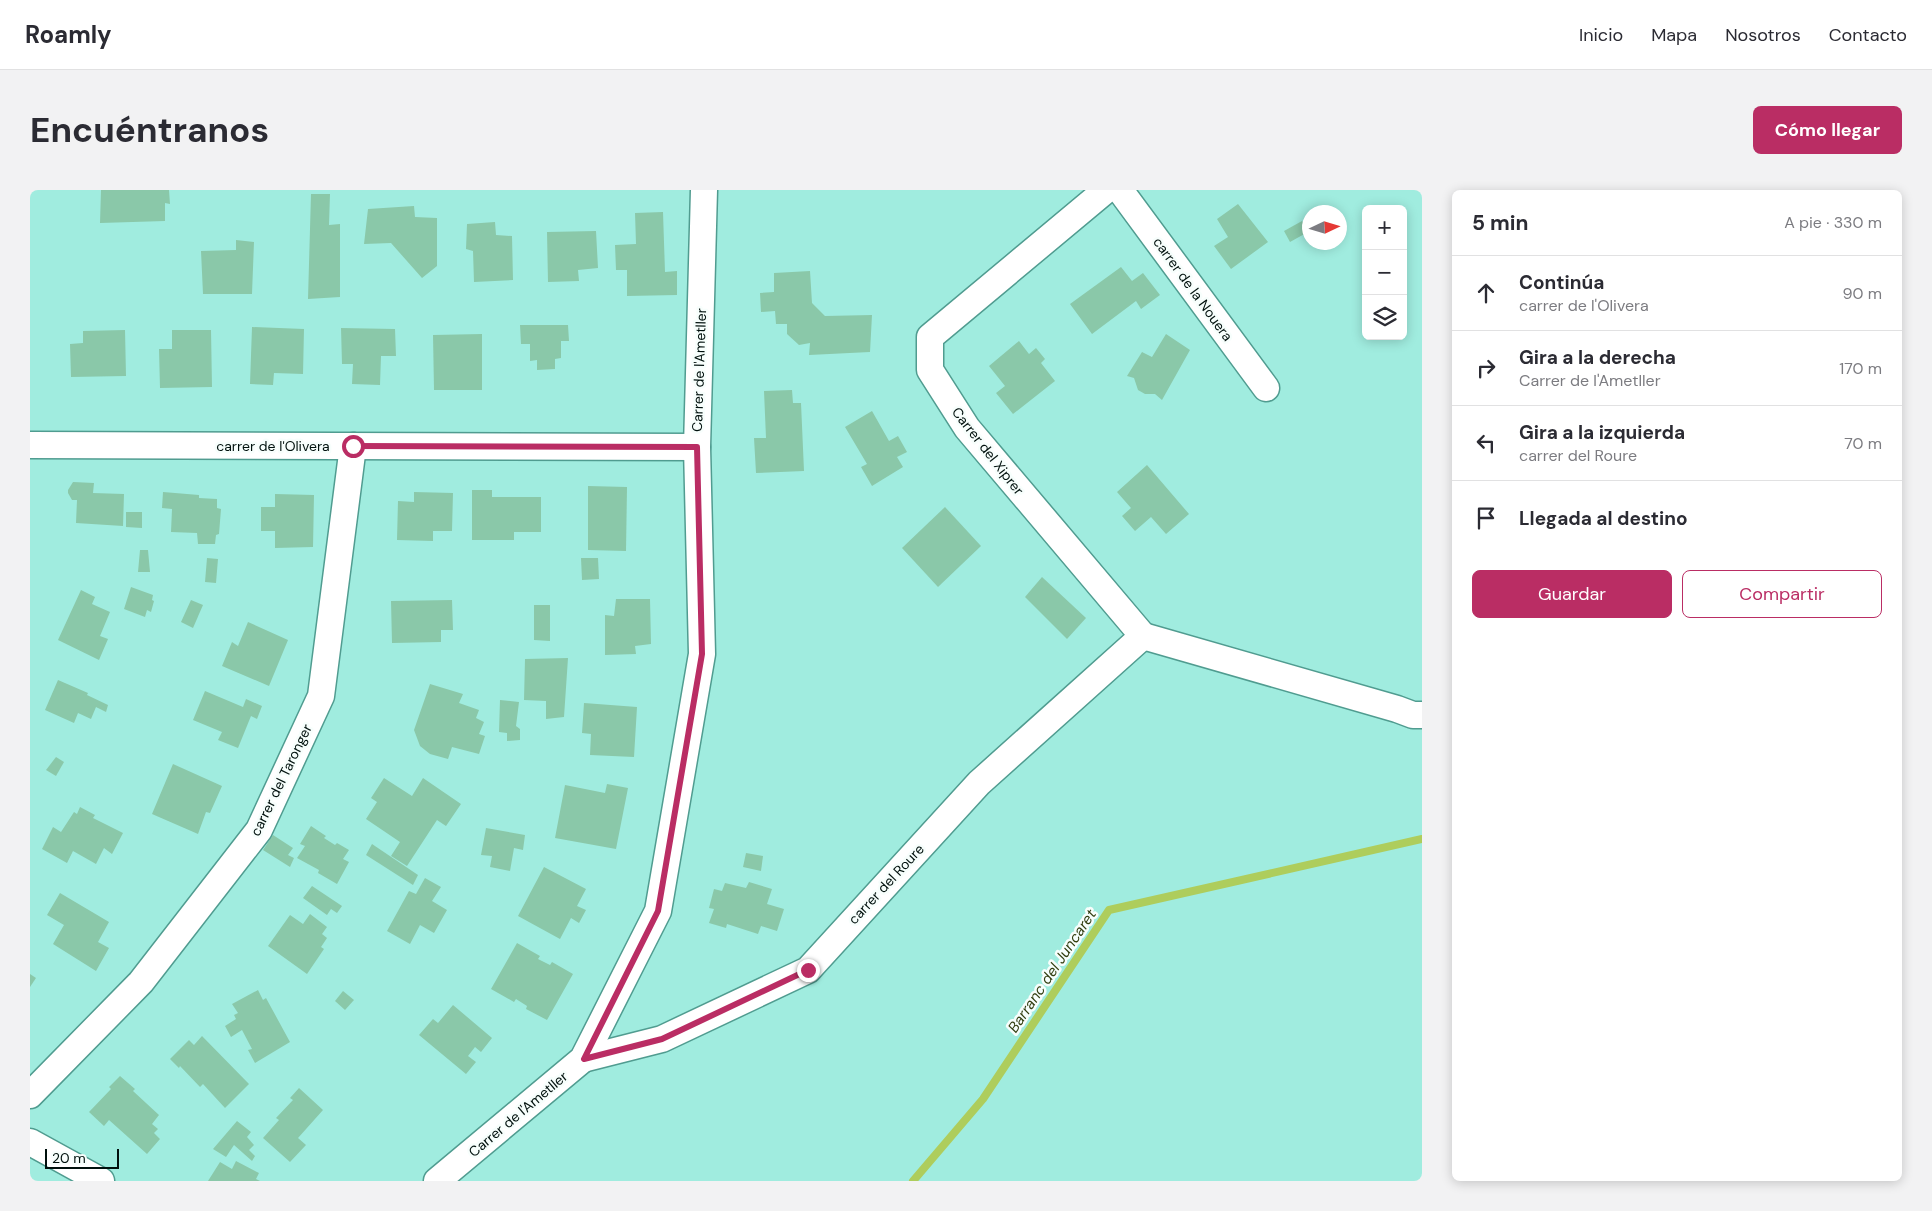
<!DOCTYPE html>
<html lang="es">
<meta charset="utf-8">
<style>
:root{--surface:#fff;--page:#f2f2f3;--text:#2b2b33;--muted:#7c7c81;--line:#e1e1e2;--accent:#ba2d64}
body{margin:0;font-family:"DM Sans",sans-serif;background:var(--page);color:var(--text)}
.controls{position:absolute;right:15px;top:15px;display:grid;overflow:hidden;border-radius:8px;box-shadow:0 2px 12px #0003}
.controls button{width:45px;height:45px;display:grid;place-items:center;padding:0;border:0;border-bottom:1px solid var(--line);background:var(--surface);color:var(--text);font:25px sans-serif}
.compass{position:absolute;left:1272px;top:15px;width:45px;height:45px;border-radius:50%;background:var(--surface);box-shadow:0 2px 12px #0003;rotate:86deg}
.scale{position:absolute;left:15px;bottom:12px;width:74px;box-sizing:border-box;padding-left:5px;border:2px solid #00100d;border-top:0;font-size:14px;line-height:18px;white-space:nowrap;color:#00100d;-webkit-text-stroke:4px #f7fefc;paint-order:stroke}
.stop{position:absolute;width:15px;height:15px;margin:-11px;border:4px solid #ba2d64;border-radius:50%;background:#fff}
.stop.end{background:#ba2d64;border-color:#fff;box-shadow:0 1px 5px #0008}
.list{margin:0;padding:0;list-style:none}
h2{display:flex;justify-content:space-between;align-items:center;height:65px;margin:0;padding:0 20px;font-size:21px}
h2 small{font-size:16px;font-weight:400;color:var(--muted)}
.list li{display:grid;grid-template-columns:32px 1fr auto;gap:15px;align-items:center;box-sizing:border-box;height:75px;padding:0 20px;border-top:1px solid var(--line)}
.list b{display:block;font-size:19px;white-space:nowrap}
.list p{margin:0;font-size:16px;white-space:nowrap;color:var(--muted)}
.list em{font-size:16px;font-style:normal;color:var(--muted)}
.actions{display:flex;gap:10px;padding:15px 20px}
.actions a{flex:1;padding:11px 0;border:1px solid var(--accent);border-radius:8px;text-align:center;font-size:18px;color:var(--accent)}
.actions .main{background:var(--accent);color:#fff}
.icon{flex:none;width:28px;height:28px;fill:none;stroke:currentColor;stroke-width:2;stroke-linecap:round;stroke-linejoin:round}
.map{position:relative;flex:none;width:1392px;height:991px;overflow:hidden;border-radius:8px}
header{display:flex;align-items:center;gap:30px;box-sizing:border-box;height:70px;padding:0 25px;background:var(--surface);border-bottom:1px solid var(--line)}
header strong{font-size:24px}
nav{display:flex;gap:28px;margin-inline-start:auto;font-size:18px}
.intro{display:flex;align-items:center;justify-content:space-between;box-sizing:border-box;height:120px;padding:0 30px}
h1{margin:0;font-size:35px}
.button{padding:12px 22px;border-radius:8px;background:var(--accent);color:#fff;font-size:18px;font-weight:700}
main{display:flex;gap:30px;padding:0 30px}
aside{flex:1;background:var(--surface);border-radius:8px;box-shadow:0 2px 12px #0003}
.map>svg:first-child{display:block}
</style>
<header>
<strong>Roamly</strong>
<nav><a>Inicio</a><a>Mapa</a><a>Nosotros</a><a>Contacto</a></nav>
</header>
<div class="intro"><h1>Encuéntranos</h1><a class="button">Cómo llegar</a></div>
<main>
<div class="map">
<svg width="1392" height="991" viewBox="0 0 1392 991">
<rect width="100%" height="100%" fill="#a0ecdf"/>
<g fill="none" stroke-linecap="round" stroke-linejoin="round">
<!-- stream -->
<polyline stroke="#aecd5c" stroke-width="8" points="883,991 953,909 1079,720 1392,649"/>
</g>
<!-- building -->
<g fill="#8ac8a9">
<polygon points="71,0 139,0 140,14 135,13 135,31 70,33"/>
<polygon points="281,4 300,4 299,35 310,34 310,107 278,109"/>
<polygon points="1208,14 1238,52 1201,79 1184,56 1198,47 1187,29"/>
<polygon points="384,16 385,27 407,28 407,76 392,88 361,53 334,54 338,19"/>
<polygon points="633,22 635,82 647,81 647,105 597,106 597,80 586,80 585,55 606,54 605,23"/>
<polygon points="1272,31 1278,42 1260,52 1254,41"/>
<polygon points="465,32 466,45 482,46 483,90 444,92 443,61 436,59 437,34"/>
<polygon points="566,41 568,78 548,80 549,91 518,92 517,42"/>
<polygon points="206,50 224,52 222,104 173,104 171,61 206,60"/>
<polygon points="1091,77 1102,91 1113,83 1130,105 1111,119 1106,111 1062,144 1040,114"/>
<polygon points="780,81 782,113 795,126 842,125 840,162 779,165 780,153 769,155 757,144 757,134 746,134 745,121 731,122 730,103 744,102 744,83"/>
<polygon points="490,135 538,135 539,151 531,151 531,168 525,169 525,179 507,180 507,170 500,171 500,154 491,154"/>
<polygon points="222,137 274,139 273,184 244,183 243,195 220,194"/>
<polygon points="311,138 365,139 366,166 351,166 350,195 322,194 323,174 312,174"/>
<polygon points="95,140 96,186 41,187 40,154 53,153 53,141"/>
<polygon points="142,140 181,140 182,197 130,198 129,159 142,159"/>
<polygon points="452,144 452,200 404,200 403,145"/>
<polygon points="1136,144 1160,160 1132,210 1125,204 1115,204 1108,200 1104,188 1097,186 1112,162 1122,167"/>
<polygon points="989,151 999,164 1006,158 1015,169 1011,173 1025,191 983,224 966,203 975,196 959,176"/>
<polygon points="762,200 763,213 771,213 774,281 726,283 724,248 736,248 734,201"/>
<polygon points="842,221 859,251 868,246 877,262 867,267 873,277 842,296 831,277 837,274 815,237"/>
<polygon points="1117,275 1159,324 1136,344 1121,327 1105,341 1092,326 1101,318 1087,302"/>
<polygon points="43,292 64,293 63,303 94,304 93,336 46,333 47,310 42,310 38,303 38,300"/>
<polygon points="558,296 597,297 596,361 558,360"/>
<polygon points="442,300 462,300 462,307 511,307 511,342 484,342 484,350 442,350"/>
<polygon points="133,302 169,305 169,308 187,309 187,318 191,319 189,344 186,345 185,354 168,354 167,343 141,342 142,319 132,318"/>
<polygon points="384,302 423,303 422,341 403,341 403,351 367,350 368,311 384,312"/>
<polygon points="245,304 284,305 283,357 245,358 245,341 231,341 231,317 245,317"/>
<polygon points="915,317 951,356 908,397 872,358"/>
<polygon points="96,322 112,322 112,338 96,337"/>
<polygon points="110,360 118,360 120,382 108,382"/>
<polygon points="177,368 188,369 186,393 175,392"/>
<polygon points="551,368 568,368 569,389 552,390"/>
<polygon points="1012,387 1056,428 1037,449 995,407"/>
<polygon points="101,397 123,405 122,410 124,411 121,422 117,420 115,427 94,419"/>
<polygon points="51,400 65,407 62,414 80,422 70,446 78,449 69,470 28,450"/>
<polygon points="586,409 620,409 621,454 605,456 606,464 575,465 575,425 584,426"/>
<polygon points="161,410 173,415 163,438 151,432"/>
<polygon points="422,410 423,440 411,440 411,452 362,453 361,411"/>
<polygon points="504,415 520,415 520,451 504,450"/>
<polygon points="218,432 258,450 239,496 192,476 202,452 208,456"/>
<polygon points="538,468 534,527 516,529 516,511 494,510 495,469"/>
<polygon points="28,490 58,503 57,505 78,515 76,522 66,517 61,529 48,523 44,533 15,520"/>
<polygon points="400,494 433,504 429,513 449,520 446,528 454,532 449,544 455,546 449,564 422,557 418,569 400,564 390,556 384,540"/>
<polygon points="175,501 213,517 216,509 232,516 227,529 221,526 208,558 188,550 192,542 163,530"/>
<polygon points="470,510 489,512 486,536 490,539 490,550 477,551 477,543 469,542"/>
<polygon points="554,513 607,517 604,567 560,565 561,544 552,543"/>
<polygon points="26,567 34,572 26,586 16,580"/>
<polygon points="143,574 192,596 180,623 176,622 168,644 122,624"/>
<polygon points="354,588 382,606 393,588 431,614 416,636 407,630 377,676 361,666 370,652 336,629 347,612 341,608"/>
<polygon points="577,594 598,598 586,659 525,648 535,595 575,603"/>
<polygon points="50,617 65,625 63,628 93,643 82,664 74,658 66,674 43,661 37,673 12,659 23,637 31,642 44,622 47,624"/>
<polygon points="281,636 296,646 294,648 305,655 307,653 319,660 313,669 319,672 307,694 288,683 289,680 267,668 275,656 270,654"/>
<polygon points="456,638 495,645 493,660 484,658 480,681 460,677 462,666 451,665"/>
<polygon points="243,645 263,658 258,665 264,668 260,677 233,660"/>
<polygon points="342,654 388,685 383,695 336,665"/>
<polygon points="716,663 733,666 731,681 713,677"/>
<polygon points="514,677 556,699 547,716 556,720 549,733 541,728 530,749 488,726"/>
<polygon points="395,688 411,697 402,711 417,720 404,743 390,735 380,754 357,741 379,701 386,704"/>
<polygon points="719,692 742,699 737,714 754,719 747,741 731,736 728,744 697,734 696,738 679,733 684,719 679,718 684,699 692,701 695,693 716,698"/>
<polygon points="282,696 312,716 307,723 301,719 297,725 273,708"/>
<polygon points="30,703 79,732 68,752 79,758 66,781 23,754 34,735 17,725"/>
<polygon points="280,724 297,737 292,744 297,748 291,757 294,759 277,784 238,756 260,725 273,734"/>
<polygon points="487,753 510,766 508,769 520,775 522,772 543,784 517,830 496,819 497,816 486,809 484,812 461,799"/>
<polygon points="0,784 6,788 0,797"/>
<polygon points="228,800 233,810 236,808 260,852 225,873 218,860 222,859 212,840 201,847 195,836 206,829 204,825 208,823 202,814"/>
<polygon points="313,801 324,810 315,820 305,811"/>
<polygon points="423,815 462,848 451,862 445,857 438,866 446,872 436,884 389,845 403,829 408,833"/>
<polygon points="172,846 219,894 195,918 173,894 170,897 150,876 149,878 140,869 159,850 164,855"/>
<polygon points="90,886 105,899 103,901 129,925 122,934 128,939 124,943 130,949 117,964 79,930 74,936 59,922 81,899 79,897"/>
<polygon points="269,898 293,920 268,948 276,955 260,972 233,948 249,930 246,928 263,910 260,908"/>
<polygon points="207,931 221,942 217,947 224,955 219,960 225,966 222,971 204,955 196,967 183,959"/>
<polygon points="206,971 229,983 226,989 230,991 178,991 190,972 202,979"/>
</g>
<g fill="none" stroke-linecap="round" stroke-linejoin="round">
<defs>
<g id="street">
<polyline points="1076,0 900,147 900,180 937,238 1113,446"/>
<polyline points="1090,0 1236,198"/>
<polyline points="0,255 667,257"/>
<polyline points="1113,446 1367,519 1383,525 1392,525"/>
<polyline points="553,869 632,849 778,780 949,593 1113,446"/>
<polyline points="0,905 111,792 229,640 291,506 323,256"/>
<polyline points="0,952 71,991"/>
<polyline points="407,991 553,869 628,721 672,464 667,257 674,0"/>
</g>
</defs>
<!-- street casing -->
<use href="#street" stroke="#509c90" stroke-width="29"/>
<!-- street -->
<use href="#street" stroke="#fff" stroke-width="26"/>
</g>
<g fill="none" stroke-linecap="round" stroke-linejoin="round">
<!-- route -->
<polyline stroke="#ba2d64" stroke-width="6" points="323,256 667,257 672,464 628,721 554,869 632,849 778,780"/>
</g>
<g text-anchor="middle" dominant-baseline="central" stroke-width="5" stroke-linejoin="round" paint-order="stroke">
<!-- street labels -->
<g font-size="14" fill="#00100d" stroke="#f7fefc">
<text transform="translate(1163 99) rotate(54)">carrer de la Nouera</text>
<text transform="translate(669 180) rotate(-88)">Carrer de l'Ametller</text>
<text x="243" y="256">carrer de l'Olivera</text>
<text transform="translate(958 261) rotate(52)">Carrer del Xiprer</text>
<text transform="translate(251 590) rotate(-64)">carrer del Taronger</text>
<text transform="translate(856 694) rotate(-47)">carrer del Roure</text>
<text transform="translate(488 924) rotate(-40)">Carrer de l'Ametller</text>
</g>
<!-- water labels -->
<g font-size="15" font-style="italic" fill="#323e10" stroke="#f7fefc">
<text transform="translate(1022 781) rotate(-56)">Barranc del Juncaret</text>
</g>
</g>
</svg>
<div class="controls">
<button>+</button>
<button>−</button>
<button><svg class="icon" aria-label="layers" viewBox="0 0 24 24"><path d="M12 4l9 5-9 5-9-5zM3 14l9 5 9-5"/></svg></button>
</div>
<svg class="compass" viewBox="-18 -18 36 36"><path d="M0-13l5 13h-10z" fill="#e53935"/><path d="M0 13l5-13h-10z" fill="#7c7c81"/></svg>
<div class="scale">20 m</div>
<div class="stop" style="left:323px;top:256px"></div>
<div class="stop end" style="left:778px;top:780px"></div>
</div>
<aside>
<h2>5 min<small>A pie · 330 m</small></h2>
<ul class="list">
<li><svg class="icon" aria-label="ahead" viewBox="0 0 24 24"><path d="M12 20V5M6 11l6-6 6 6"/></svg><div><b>Continúa</b><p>carrer de l'Olivera</p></div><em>90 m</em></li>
<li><svg class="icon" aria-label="right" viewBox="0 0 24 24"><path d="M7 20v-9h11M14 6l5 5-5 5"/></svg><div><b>Gira a la derecha</b><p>Carrer de l'Ametller</p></div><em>170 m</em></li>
<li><svg class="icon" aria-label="left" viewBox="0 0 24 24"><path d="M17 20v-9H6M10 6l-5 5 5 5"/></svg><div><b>Gira a la izquierda</b><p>carrer del Roure</p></div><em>70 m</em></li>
<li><svg class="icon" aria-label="arrive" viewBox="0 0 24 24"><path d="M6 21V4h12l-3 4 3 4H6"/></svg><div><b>Llegada al destino</b></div></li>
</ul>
<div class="actions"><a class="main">Guardar</a><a>Compartir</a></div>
</aside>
</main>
